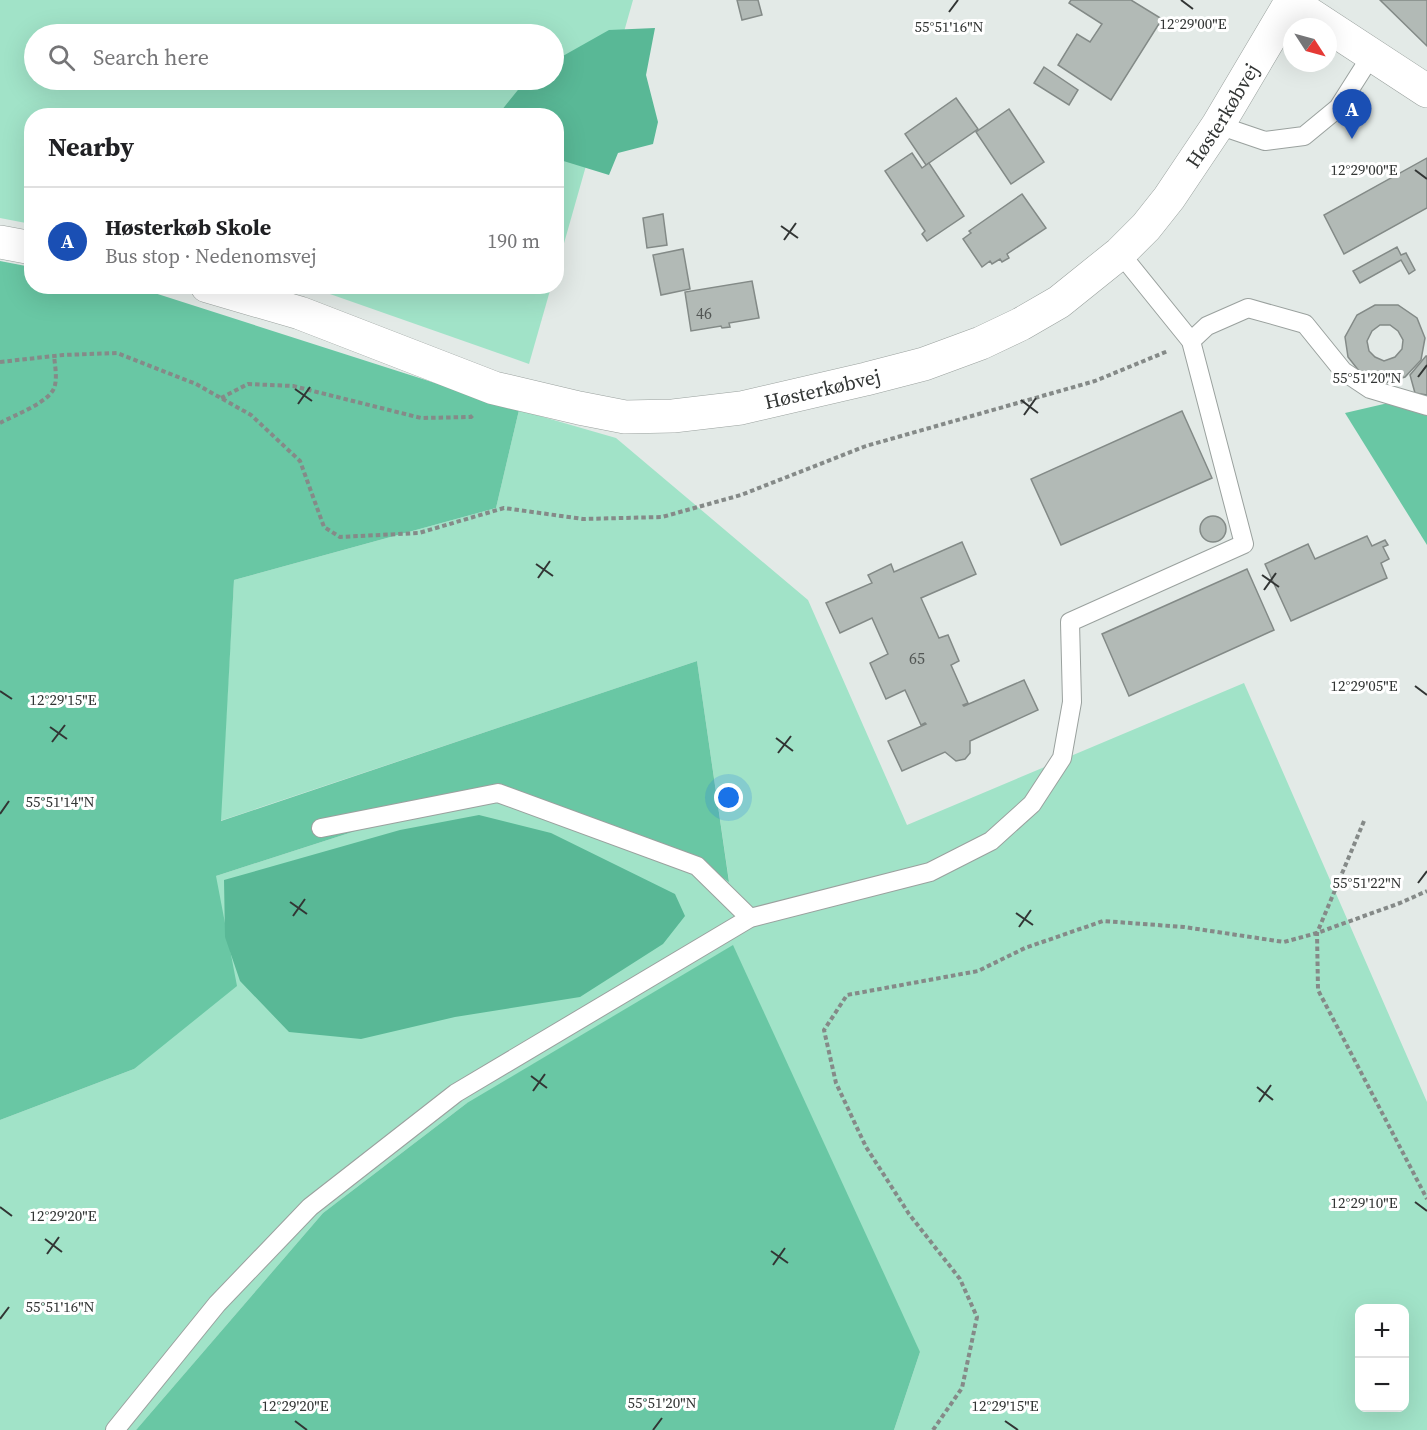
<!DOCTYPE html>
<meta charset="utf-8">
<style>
:root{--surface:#fff;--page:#f2f2f2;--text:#202124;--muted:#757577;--line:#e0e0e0;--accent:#d93025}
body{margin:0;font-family:"Source Serif 4",serif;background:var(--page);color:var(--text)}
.controls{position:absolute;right:18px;bottom:18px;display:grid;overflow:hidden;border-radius:12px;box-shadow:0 6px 24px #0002}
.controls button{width:54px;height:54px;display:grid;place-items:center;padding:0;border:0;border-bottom:2px solid var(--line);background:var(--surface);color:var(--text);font:30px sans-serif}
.compass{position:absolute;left:1283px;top:18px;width:54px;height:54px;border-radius:50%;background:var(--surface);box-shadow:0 6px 24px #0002;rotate:126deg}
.you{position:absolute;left:729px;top:798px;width:21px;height:21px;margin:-15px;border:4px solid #fff;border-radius:50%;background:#1a73e8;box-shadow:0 0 0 9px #1a73e833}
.badge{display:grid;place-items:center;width:39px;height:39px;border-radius:50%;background:var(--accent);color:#fff;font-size:20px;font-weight:700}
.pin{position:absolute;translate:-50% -50px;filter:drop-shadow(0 2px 3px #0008)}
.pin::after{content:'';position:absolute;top:32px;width:21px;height:18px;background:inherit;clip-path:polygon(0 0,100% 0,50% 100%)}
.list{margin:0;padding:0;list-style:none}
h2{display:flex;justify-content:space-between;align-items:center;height:78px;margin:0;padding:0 24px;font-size:26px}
h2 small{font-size:20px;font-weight:400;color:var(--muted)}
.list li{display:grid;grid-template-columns:39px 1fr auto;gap:18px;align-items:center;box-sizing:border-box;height:108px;padding:0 24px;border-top:2px solid var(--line)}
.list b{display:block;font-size:22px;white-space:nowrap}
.list p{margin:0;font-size:20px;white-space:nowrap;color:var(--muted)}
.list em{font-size:20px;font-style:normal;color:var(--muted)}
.icon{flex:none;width:33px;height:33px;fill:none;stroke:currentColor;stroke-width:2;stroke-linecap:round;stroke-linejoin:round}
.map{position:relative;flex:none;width:1427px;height:1430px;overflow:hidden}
.search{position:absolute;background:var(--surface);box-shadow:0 6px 24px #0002;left:24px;top:24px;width:540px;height:66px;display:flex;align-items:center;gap:15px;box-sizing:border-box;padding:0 21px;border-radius:33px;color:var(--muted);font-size:22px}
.panel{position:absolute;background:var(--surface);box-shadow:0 6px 24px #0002;left:24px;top:108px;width:540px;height:186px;border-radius:24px}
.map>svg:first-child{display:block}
</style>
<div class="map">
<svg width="1427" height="1430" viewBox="0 0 1427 1430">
<rect width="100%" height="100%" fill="#e3eae7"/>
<!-- green -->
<g fill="#a1e3c8" fill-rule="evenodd">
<path d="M0,0H633L557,268L556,116H32L31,224L0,218ZM34,34H554V80H34Z"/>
<polygon points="310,287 551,287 529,364"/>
<path d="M519,410L616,438L808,600L907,825L1244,683L1427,1102V1430H894L920,1352L467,1103L323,1213L136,1430H0V1120L134,1069L216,876L498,785L692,856L729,881L697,661L220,821L234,580L496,508ZM1360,1308H1404V1408H1360Z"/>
</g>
<!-- forest -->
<g fill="#69c7a4">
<polygon points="0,261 31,267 32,286 128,286 142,289 519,410 496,508 234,580 221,821 697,661 729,882 692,856 498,785 216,876 237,986 134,1069 0,1120"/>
<polygon points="1427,394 1427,545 1345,413"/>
<polygon points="733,945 920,1352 894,1430 136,1430 323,1213 467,1103"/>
</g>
<!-- water -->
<g fill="#59b896">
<polygon points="655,28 646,75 658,122 653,144 618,153 609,175 557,159 556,116 502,115 501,111 526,80 554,80 554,61 609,30"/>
<polygon points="479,815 551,833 675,894 685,916 663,944 580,997 455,1017 361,1039 289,1032 240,981 225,937 224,880 400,830"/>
</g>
<!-- building -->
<g fill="#b2bab6" stroke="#838a87" stroke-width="1.5" fill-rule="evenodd">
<polygon points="737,0 758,0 762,15 742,20"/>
<polygon points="1071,0 1131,0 1162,19 1111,100 1058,65 1077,34 1090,42 1102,24 1069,3"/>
<polygon points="1380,0 1427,0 1427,46"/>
<polygon points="1044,67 1078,90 1069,105 1034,83"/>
<polygon points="956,98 978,129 926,165 905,134"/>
<polygon points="1009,109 1044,162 1011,184 976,132"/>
<polygon points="912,153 922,168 929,163 964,216 927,241 922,234 925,231 885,171"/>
<polygon points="1427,158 1427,208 1344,254 1324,215"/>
<polygon points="1022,194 1046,228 1007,254 1009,258 1002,262 1000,259 992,264 990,261 982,267 963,239 971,233 969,231"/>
<polygon points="663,214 667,245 647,248 643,218"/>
<polygon points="1397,247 1401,255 1406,253 1415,270 1409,274 1401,260 1360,283 1353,271"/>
<polygon points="683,249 690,289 661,295 653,255"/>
<polygon points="752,281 759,318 729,323 730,327 722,328 721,326 691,331 685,292"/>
<path d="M1375,305H1398L1417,318L1425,338L1421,360L1405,377L1385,383L1363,376L1348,357L1345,337L1357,315ZM1380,325H1390L1398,331L1403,340L1402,349L1395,357L1384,361L1375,357L1369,351L1367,341L1372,331Z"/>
<polygon points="1426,356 1427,356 1427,395 1415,393 1410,375"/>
<polygon points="1182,411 1212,478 1061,545 1031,479"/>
<circle cx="1213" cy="529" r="13"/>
<polygon points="1367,536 1372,546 1385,540 1388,545 1383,547 1389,559 1381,563 1387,578 1291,621 1265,564 1308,544 1315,559"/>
<polygon points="962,542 976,574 921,598 939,638 948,635 959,661 951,665 968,703 963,705 964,706 1024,680 1038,710 970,741 970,753 965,759 956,761 945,752 902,771 888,741 926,724 925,723 921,725 905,690 886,699 870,663 888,654 872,618 840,633 826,603 872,583 868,575 891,564 894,572"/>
<polygon points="1247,569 1274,630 1129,696 1102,634"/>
</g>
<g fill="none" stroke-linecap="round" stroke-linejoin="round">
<defs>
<g id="service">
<polyline points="1218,125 1265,141 1304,136 1338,108 1371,56"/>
<polyline points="1191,341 1207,326 1248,308 1305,324 1343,371 1370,389 1427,406"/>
<polyline points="321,828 498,793 697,866 750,918"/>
<polyline points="115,1430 217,1304 310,1207 456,1093 750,918 930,872 991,841 1032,804 1062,758 1072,702 1070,622 1244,544 1191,341 1120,253"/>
</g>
<polyline id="minor" points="1291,2 1427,91"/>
<g id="tertiary">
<polyline points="0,242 32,248"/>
<path id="s1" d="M207,286L300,313L494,388L579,408L625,417L673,416L741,408L866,379L924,364L981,343L1021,324L1059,302L1120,253L1146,227L1169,198L1218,125L1292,0"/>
</g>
</defs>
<!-- service casing -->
<use href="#service" stroke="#9aa19e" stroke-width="20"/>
<!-- minor casing -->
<use href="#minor" stroke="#9aa19e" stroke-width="34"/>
<!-- tertiary casing -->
<use href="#tertiary" stroke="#9aa19e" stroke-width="34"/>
<!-- path -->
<g stroke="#858a88" stroke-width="4" stroke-dasharray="4.5 3" stroke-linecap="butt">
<polyline points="0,362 63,355 117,353 196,384 251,415 300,461 324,527 340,537 419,533 504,508 583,519 662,517 741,495 866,446 1095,381 1168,351"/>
<polyline points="221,398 248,384 293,386 421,418 471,417 473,415"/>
<path d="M0,423C14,415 52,402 55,385C57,376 55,365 54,356"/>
<polyline points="1364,821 1317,933 1318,990 1427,1199"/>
<polyline points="933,1430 962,1388 977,1317 960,1279 909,1214 866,1147 836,1083 824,1030 847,995 978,971 1025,948 1103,921 1184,927 1284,942 1317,933 1400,903 1427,891"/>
</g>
<!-- service -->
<use href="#service" stroke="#fff" stroke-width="18"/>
<!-- minor -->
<use href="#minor" stroke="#fff" stroke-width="33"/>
<!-- tertiary -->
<use href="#tertiary" stroke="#fff" stroke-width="33"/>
</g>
<!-- ticks -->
<path fill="none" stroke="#323534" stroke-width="2" d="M1181,0L1193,9M949,12L958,0M1415,170L1427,179M781,226L798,238M784,240L796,223M1418,377L1427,365M295,389L312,401M1021,400L1038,413M298,404L310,387M1024,415L1036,398M536,564L553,576M1262,575L1279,587M538,578L550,561M1264,590L1276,573M1415,686L1427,695M0,691L12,699M50,727L67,739M776,738L793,751M52,742L65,725M778,753L791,736M0,814L9,801M1418,883L1427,871M290,902L307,914M1016,913L1033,925M293,916L305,899M1019,927L1031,910M531,1076L547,1088M1257,1087L1273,1100M533,1091L545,1074M1259,1102L1271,1085M1415,1202L1427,1211M0,1207L12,1216M45,1239L62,1252M771,1251L788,1263M47,1254L59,1237M773,1265L785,1248M0,1319L9,1307M295,1421L307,1430M1005,1421L1018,1430M653,1430L662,1418"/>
<g text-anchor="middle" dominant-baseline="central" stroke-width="6" stroke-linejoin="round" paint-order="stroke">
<!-- number labels -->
<g font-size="16" fill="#525654">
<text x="704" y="313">46</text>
<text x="917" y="658">65</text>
</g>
<!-- street labels -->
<g font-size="20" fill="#323534" stroke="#fff">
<text stroke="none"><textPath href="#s1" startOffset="1143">Høsterkøbvej</textPath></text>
<text stroke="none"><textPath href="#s1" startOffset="639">Høsterkøbvej</textPath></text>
</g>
</g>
<g font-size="15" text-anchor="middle" fill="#323534" stroke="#fff" stroke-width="6" stroke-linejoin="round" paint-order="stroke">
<text x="1193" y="29">12°29'00"E</text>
<text x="949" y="32">55°51'16"N</text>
<text x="1364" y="175">12°29'00"E</text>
<text x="1367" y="383">55°51'20"N</text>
<text x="1364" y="691">12°29'05"E</text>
<text x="63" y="705">12°29'15"E</text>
<text x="60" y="807">55°51'14"N</text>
<text x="1367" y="888">55°51'22"N</text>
<text x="1364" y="1208">12°29'10"E</text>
<text x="63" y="1221">12°29'20"E</text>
<text x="60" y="1312">55°51'16"N</text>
<text x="662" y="1408">55°51'20"N</text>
<text x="295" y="1411">12°29'20"E</text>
<text x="1005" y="1411">12°29'15"E</text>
</g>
</svg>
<div class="controls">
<button>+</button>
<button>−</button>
</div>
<svg class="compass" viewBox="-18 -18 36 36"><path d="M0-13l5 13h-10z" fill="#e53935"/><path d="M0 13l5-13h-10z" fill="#757577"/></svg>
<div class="you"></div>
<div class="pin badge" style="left:1352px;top:139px;background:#1a4fb4">A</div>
<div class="search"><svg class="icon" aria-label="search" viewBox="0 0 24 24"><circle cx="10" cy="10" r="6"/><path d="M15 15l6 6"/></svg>Search here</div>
<section class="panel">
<h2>Nearby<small></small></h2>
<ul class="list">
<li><span class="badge" style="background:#1a4fb4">A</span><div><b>Høsterkøb Skole</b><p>Bus stop · Nedenomsvej</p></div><em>190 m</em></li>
</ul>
</section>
</div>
